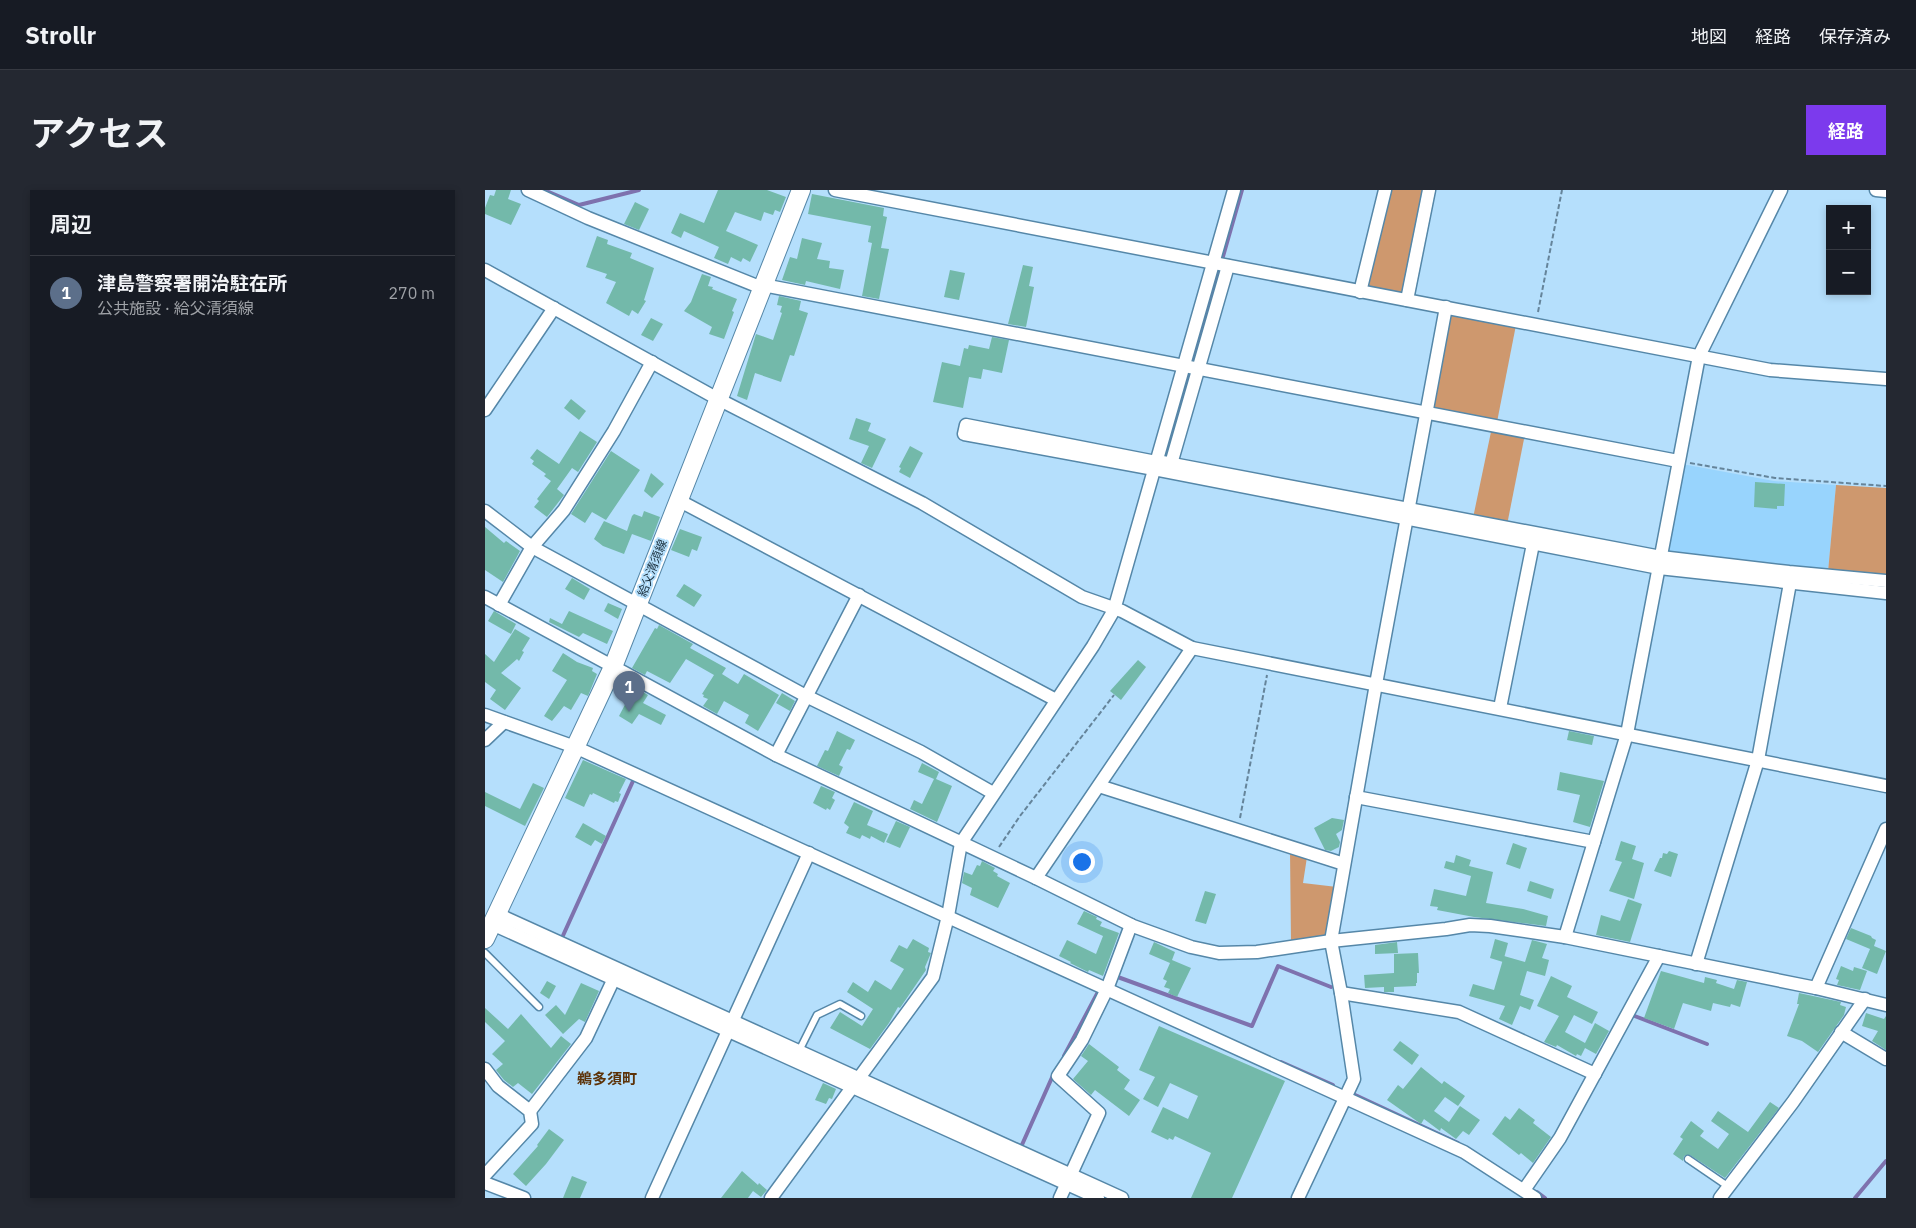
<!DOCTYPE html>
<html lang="ja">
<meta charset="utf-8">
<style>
:root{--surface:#171b24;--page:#242831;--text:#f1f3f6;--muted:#9ea1a6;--line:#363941;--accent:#7c3aed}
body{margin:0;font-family:"IBM Plex Sans","Noto Sans JP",sans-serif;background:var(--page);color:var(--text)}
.controls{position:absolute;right:15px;top:15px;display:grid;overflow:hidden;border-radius:0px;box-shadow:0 2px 8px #0003}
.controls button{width:45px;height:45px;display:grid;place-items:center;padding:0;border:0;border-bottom:1px solid var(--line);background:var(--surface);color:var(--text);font:25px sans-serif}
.you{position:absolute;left:596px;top:671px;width:18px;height:18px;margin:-12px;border:4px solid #fff;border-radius:50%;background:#1a73e8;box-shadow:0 0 0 8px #1a73e833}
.badge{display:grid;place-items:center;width:32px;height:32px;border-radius:50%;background:var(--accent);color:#fff;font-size:16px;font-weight:700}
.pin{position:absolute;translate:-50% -41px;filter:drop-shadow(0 1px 2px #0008)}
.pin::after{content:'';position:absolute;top:26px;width:18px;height:15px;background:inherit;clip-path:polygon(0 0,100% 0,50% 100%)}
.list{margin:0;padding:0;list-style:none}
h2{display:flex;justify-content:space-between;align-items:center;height:65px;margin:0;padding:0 20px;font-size:21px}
h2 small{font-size:16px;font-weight:400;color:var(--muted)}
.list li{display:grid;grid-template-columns:32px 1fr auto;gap:15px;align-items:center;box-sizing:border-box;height:75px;padding:0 20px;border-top:1px solid var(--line)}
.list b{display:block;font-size:19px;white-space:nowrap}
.list p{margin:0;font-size:16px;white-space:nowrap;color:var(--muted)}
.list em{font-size:16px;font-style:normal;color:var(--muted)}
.map{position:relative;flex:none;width:1401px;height:1008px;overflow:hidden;border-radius:0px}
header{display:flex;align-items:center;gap:30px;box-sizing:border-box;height:70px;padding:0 25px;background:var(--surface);border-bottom:1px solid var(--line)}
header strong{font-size:24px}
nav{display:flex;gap:28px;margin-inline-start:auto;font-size:18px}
.intro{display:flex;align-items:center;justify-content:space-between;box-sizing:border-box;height:120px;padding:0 30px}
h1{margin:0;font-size:35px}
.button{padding:12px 22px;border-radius:0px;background:var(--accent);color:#fff;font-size:18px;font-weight:700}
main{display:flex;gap:30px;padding:0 30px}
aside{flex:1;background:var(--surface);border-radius:0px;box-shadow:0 2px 8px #0003}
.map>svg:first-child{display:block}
</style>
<header>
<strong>Strollr</strong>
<nav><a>地図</a><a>経路</a><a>保存済み</a></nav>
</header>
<div class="intro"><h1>アクセス</h1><a class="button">経路</a></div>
<main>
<aside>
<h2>周辺<small></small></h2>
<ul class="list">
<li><span class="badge" style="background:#5c6f8a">1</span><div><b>津島警察署開治駐在所</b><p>公共施設 · 給父清須線</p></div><em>270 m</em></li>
</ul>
</aside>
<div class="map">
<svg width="1401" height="1008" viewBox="0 0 1401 1008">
<rect width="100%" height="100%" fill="#b5dffc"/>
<!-- built -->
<polygon fill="#98d4fd" points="1197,274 1289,291 1351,295 1343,382 1181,364"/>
<!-- green -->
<g fill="#ce986e">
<polygon points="903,0 940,0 921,103 881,98"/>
<polygon points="967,122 1031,135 1012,232 950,220 947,216 964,125"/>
<polygon points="1007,237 1040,244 1022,335 988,328"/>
<polygon points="1351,295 1401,298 1401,387 1343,382"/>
<polygon points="805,661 822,667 818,693 852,697 840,746 806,752"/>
</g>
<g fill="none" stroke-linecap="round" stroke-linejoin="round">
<!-- stream -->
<g stroke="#7e72ae" stroke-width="4">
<polyline points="59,0 94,15 154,0"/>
<polyline points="680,269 757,0"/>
<polyline points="76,750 148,591"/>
<polyline points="630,786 767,836 793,776 846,797"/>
<polyline points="1146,827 1147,825 1222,854"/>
<polyline points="579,866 613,802"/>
<polyline points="796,872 848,895"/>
<polyline points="868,904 973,953"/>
<polyline points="536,957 569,883"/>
<polyline points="1052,1002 1060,1008"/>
<polyline points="1370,1008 1401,971"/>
</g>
</g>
<!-- building -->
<g fill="#73b9aa">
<polygon points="11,0 26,0 23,9 36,14 26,35 0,24 0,18 5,5 9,6"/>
<polygon points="233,0 282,0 301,7 295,22 290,20 288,25 279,22 276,31 250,22 241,41 273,55 265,72 258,68 256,72 246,67 243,74 229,68 234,57 199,41 196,48 186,43 195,23 219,33"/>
<polygon points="327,4 399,18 398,26 402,27 396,58 404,59 394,109 377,106 387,53 383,52 386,36 323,24"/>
<polygon points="150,12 164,19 154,40 139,34"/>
<polygon points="112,46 123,50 122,54 147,63 145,68 169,78 159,110 161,111 153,124 147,120 144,126 121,113 131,92 120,88 122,84 101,77"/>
<polygon points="317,48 337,53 332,69 345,71 344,78 359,80 355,99 321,91 320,95 297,90 305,67 312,69"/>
<polygon points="538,75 548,77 544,96 549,97 541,137 523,134"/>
<polygon points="465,80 480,83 474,110 459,107"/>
<polygon points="217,84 226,87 223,96 228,97 227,99 252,109 247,121 249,122 239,149 224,144 227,137 199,121 206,112"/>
<polygon points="294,106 316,111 314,120 323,123 309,166 305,165 296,192 270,183 262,210 252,206 271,144 288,150 297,123 295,122 297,116 292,115"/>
<polygon points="166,128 178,134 168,151 156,145"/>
<polygon points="507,147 524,150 517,183 498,179 496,189 484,187 478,218 448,212 457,172 475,176 479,158 483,159 484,155 504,159"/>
<polygon points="86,209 101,221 94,230 79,218"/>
<polygon points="371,228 386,233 383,241 401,249 387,278 376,273 384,256 364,249"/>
<polygon points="95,241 112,252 93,282 87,278 72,299 79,305 62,327 49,317 54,311 52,309 66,291 59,286 61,284 47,274 49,271 45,268 52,259 74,274"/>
<polygon points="425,256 438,263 425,288 414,282 416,278 414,277"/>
<polygon points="126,261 155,280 121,330 107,322 100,333 86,324"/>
<polygon points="166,283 179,294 167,308 159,301"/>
<polygon points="1270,292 1300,294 1299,316 1292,316 1292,319 1269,317"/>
<polygon points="159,321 175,327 166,351 147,344 139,364 118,356 109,349 119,331 142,341 147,326 149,324 157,327"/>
<polygon points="0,337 19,353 21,351 35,361 18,392 0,380"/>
<polygon points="195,339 217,347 212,361 207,359 204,367 186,360"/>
<polygon points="87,388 105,399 99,410 80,399"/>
<polygon points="199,394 217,405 209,417 191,406"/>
<polygon points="123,413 137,419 133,429 119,421"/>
<polygon points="9,421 31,434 26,444 3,431"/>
<polygon points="84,421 128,441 122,454 98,443 94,447 64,432 65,428 77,434"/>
<polygon points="174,435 208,454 205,458 241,478 237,484 253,494 259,484 294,505 273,541 260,533 264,525 239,511 232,524 218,516 223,509 218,507 219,505 217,504 229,485 201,469 185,493 162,481 160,485 147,478 170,438 172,439"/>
<polygon points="30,439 45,448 37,461 39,462 34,471 32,469 16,483 36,498 20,520 5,509 11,500 0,492 0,464 9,472"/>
<polygon points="78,463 92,472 108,478 107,481 112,484 103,506 96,503 86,520 79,516 67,531 59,526 82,490 67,481"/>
<polygon points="653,470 661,477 636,510 625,501"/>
<polygon points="144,494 163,505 158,513 181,525 176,535 154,524 147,534 134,526 143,509 137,506"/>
<polygon points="297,503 310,511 305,521 291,513"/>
<polygon points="352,541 370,550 365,560 362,559 354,575 358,577 354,586 332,576 340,560 343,561"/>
<polygon points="1084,541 1109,546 1107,555 1082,550"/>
<polygon points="98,570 141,589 134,603 136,604 133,612 130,611 129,613 108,603 107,605 105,604 99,617 80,608"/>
<polygon points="437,573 454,582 451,589 467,596 452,632 425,619 429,610 437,614 449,589 433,582"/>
<polygon points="1075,582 1119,591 1105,637 1088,632 1095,605 1072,600"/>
<polygon points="48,593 59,598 40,636 0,616 0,602 35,619"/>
<polygon points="336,596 350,602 347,608 350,610 345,620 342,618 341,620 328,613"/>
<polygon points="369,612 388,621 382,635 403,644 399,653 386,646 385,649 377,645 375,649 361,643 364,637 359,633"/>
<polygon points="847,628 859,630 857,640 851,644 855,652 854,657 846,661 840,660 829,638"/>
<polygon points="411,631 425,637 415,658 401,652"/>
<polygon points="98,633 121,646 117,654 110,650 106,656 90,647"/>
<polygon points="1136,651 1151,656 1147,669 1159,673 1149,709 1124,701 1137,672 1130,670"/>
<polygon points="1028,653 1042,658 1035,679 1021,674"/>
<polygon points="1184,661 1193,664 1186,687 1169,681 1175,668 1177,668 1178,663 1182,664"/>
<polygon points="971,665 986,670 984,676 1008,682 1001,713 1038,719 1063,726 1061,736 989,727 952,720 953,717 945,716 949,699 981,706 986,686 959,678 961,671 969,673"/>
<polygon points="497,671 510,678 508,681 513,684 512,686 525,693 513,718 485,705 487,698 477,693 479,682 487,685 492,675 495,676"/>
<polygon points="1045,691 1069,699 1066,709 1042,701"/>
<polygon points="720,701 731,704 721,734 710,731"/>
<polygon points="1143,709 1157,714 1145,752 1111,745 1116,725 1135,731"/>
<polygon points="599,721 612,727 611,729 617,732 615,736 634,743 618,786 604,780 603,782 585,773 586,772 574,766 582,750 611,764 618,746 592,734"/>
<polygon points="1366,738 1386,746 1387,748 1391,750 1389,756 1401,761 1392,784 1377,778 1385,759 1361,749"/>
<polygon points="428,749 444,758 443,762 446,763 440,777 441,780 415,818 413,817 404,833 385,859 345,838 355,822 377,836 388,819 362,802 368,792 383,802 390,790 406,800 419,779 405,771 414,755 422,759"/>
<polygon points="1010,749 1023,753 1018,772 1005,768"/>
<polygon points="1047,750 1062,754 1057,768 1064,770 1060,786 1042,781 1035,805 1049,810 1045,820 1035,816 1027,835 1014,829 1020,816 984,806 988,794 1009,800 1019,766 1040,772"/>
<polygon points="669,752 690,762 687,770 706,778 692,807 683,803 685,799 679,797 682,791 678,789 685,773 664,764"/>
<polygon points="912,752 913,763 890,764 890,755"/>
<polygon points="933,763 934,783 932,783 932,793 931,793 931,796 909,797 909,802 899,802 899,797 880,798 879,785 909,783 909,764"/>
<polygon points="1356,776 1368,781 1369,777 1382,781 1375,800 1352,795 1354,790 1351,789"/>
<polygon points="1176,781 1219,793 1220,787 1232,790 1231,793 1249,799 1252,790 1262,792 1255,817 1246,814 1245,817 1228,813 1226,821 1198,813 1189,839 1159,828"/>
<polygon points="1066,786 1087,796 1082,807 1113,822 1107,834 1089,825 1080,842 1100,853 1110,833 1124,841 1111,864 1100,858 1096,866 1092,864 1091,866 1072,855 1071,857 1059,852 1074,826 1052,816"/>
<polygon points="62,791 71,796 64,809 55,803"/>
<polygon points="96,793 114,801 100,832 94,829 78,844 60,825 71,815 80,825"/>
<polygon points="1314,803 1356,812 1355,815 1361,817 1359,825 1333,862 1317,851 1302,846 1314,814 1312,814"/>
<polygon points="0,818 23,839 36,824 66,858 76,846 86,854 47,904 33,893 28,897 19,890 11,880 18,874 7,864 20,851 0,832"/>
<polygon points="1381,823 1399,829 1401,826 1401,860 1387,851 1393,841 1377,836"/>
<polygon points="674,836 800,891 747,1008 706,1008 726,963 690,946 688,950 684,948 683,950 666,942 678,917 703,929 713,906 685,893 673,917 658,909 670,887 654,880"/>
<polygon points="915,851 934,865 927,875 908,860"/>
<polygon points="604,854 634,877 632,880 645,890 639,899 655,910 644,926 610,900 606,905 588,889 603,871 596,866"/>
<polygon points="936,877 957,894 959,891 980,906 973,916 960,907 949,921 964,932 975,916 995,930 984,945 978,941 971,949 956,938 955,941 939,929 936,934 902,910 913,895 918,899"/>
<polygon points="338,893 351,899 347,909 344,908 341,914 330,910"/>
<polygon points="1285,912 1294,918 1240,988 1205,965 1199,966 1198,971 1188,964 1198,949 1195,947 1206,931 1219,941 1215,946 1233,959 1244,944 1226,931 1233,921 1263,942"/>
<polygon points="1034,918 1050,930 1048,933 1066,947 1048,973 1036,963 1034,965 1007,944 1020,926 1025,930"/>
<polygon points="64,939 79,950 61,974 41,996 28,984 53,956 52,955"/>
<polygon points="257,981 273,995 274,993 282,1000 276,1007 268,1001 263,1008 236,1008"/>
<polygon points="87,986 102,992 95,1008 78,1008"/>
</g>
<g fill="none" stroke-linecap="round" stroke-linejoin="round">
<defs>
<g id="lane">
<polyline points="0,763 54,817"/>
<polyline points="314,861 332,825 355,814 376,826"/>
<polyline points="1203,969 1244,997"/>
</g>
<g id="street">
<polyline points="43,0 103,28 277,98"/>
<polyline points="350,0 1285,180 1401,189"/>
<polyline points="1391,0 1401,1"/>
<polyline points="0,80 233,209 437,313 597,407 637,421 707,458 1401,596"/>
<polyline points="278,95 1193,271"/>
<polyline points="875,102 900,0"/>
<polyline points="922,110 944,0"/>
<polyline points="0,220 69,118"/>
<polyline points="672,271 1176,367 1304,382 1401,391"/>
<polyline points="671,272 481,235 479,244 669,279 1174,378 1401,403"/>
<polyline points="686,274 743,76"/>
<polyline points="193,310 571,510"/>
<polyline points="0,321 47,357 321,506 436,562 508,603"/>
<polyline points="0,407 291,565 551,688 648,736 706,757 734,763 772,762 846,751 961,739 985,735 1005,736 1080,747 1331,798 1401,815"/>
<polyline points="14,415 47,357 79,320 129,241 167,172"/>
<polyline points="1015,518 1048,354"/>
<polyline points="0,525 90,557 979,962 1050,1008"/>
<polyline points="0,550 19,532"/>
<polyline points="291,565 374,405"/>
<polyline points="614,596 859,674"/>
<polyline points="871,607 1109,652"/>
<polyline points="551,688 707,458"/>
<polyline points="12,724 637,1008"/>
<polyline points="7,734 613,1008"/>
<polyline points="1080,747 1142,544 1214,166 1296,0"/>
<polyline points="1211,774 1273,570 1305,393"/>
<polyline points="1331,798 1401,639"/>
<polyline points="856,803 974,822 1110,884"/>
<polyline points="1356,842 1401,869"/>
<polyline points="0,879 13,896 45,921 47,934 0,985"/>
<polyline points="45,921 101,848 132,782"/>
<polyline points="0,993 39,1008"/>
<polyline points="1039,1000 1075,948 1174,766"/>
<polyline points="167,1008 324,663"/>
<polyline points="286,1008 448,787 463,726 476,653 608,456 629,420 749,0"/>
<polyline points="575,1008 614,923 573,886 597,850 622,799 646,735"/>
<polyline points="813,1008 869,889 856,803 846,751 891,494 961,117"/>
<polyline points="1235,1008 1308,912 1380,809"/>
</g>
<polyline id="secondary" points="0,749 128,477 316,0"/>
</defs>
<!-- lane casing -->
<use href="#lane" stroke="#5587a8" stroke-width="9"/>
<!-- street casing -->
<use href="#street" stroke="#5587a8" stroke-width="15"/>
<!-- secondary casing -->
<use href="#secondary" stroke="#5587a8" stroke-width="20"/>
<!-- path -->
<g stroke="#65849a" stroke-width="2" stroke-dasharray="5 2.5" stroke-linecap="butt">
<polyline points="1053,122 1077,0"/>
<polyline points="1205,273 1290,288 1401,296"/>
<polyline points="755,628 782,485"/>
<polyline points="514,657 535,626 629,505"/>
</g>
<!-- lane -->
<use href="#lane" stroke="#fff" stroke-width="6"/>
<!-- street -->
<use href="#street" stroke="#fff" stroke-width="12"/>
<!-- secondary -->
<use href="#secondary" stroke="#fff" stroke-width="18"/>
</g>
<g text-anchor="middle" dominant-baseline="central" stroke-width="4" stroke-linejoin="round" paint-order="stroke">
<!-- street labels -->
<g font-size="12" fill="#1a2f3d" stroke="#b5dffc">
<text transform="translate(167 378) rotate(-69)">給父清須線</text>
</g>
<!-- quarter labels -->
<g font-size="15" font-weight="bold" fill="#5c3208" stroke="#b5dffc">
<text x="122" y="888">鵜多須町</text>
</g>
</g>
</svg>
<div class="controls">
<button>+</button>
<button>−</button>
</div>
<div class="you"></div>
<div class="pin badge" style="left:144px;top:522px;background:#5c6f8a">1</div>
</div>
</main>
